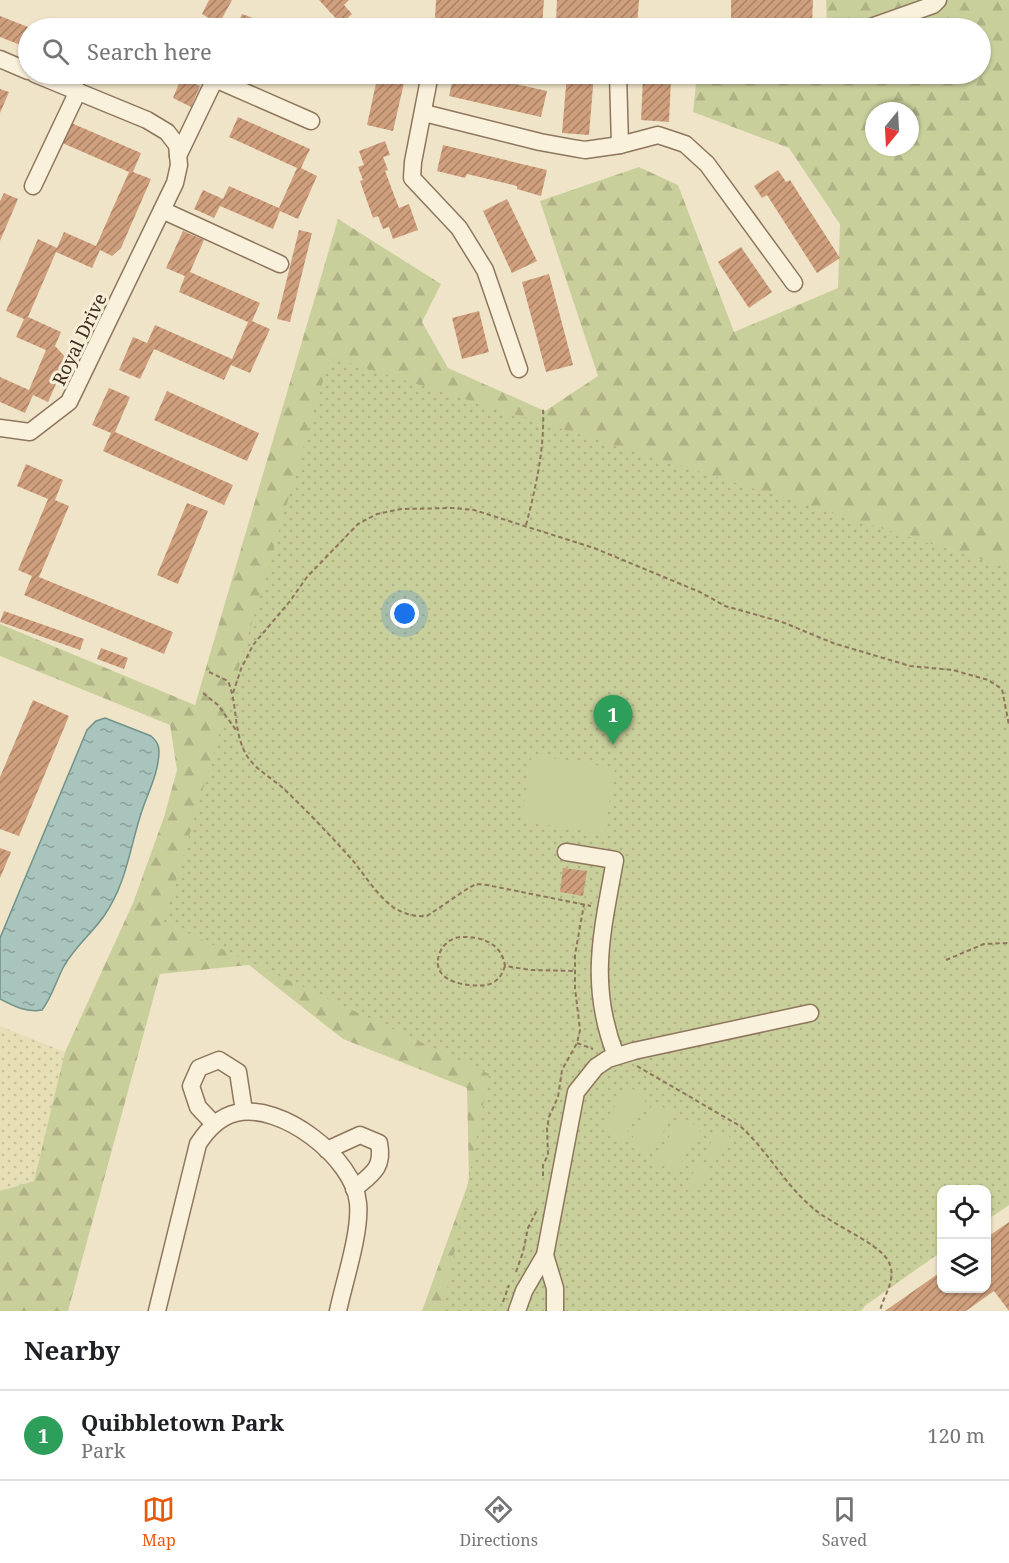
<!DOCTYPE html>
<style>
:root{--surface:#fff;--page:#f6f6f6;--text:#202124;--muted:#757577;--line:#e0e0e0;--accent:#ea580c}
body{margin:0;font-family:"Noto Serif",serif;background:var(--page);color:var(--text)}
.controls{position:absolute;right:18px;bottom:18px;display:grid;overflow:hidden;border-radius:12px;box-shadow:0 2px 4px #0004}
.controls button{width:54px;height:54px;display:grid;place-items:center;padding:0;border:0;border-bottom:2px solid var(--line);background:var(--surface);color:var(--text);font:30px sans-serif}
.compass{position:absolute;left:865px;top:102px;width:54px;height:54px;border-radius:50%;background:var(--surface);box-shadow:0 2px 4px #0004;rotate:198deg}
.you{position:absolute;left:405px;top:614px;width:21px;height:21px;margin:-15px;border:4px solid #fff;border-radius:50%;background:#1a73e8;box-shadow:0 0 0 9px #1a73e833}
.badge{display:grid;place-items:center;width:39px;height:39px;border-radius:50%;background:var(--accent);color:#fff;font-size:20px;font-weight:700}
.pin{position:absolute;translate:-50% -50px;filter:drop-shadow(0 2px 3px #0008)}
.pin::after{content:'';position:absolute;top:32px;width:21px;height:18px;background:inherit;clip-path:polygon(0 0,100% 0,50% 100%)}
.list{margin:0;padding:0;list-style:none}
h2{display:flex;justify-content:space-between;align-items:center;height:78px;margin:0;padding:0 24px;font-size:26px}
h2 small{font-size:20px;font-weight:400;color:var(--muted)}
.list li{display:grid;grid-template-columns:39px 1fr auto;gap:18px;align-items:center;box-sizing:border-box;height:90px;padding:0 24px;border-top:2px solid var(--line)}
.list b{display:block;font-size:22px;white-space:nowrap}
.list p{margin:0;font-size:20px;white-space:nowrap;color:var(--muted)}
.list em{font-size:20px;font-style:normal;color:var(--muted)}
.icon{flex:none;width:33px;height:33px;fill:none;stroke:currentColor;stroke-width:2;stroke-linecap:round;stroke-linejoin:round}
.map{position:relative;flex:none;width:1009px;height:1311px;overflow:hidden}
.search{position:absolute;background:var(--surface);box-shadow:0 2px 4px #0004;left:18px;right:18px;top:18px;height:66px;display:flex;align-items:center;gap:15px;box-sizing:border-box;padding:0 21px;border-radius:33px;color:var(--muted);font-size:22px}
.sheet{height:168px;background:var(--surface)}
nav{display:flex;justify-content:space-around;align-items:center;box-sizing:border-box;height:84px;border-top:2px solid var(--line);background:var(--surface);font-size:16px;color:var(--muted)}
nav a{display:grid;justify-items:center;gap:3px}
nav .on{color:var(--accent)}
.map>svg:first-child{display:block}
</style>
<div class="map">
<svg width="1009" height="1311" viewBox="0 0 1009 1311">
<defs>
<pattern id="farmland-dots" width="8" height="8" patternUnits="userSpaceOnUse" patternTransform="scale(1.5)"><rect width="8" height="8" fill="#e6deb5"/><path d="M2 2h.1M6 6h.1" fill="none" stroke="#c6bf9b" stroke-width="1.8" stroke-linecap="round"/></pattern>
<pattern id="forest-firs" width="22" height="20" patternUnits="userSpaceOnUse" patternTransform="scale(1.5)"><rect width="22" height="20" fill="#c9cf9b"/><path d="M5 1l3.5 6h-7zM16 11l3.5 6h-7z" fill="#aeb285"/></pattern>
<pattern id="park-dots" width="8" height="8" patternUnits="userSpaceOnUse" patternTransform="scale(1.5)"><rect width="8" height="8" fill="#c9cf9b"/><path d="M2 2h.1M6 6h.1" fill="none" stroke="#aeb285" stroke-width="1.8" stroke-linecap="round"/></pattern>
<pattern id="water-ripples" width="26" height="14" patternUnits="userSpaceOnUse" patternTransform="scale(1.5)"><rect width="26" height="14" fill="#a9c4bc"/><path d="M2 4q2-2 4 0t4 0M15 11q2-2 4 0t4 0" fill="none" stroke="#8ba098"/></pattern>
<pattern id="building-hatch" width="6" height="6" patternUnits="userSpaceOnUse" patternTransform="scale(1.5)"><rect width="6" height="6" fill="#cf9f7d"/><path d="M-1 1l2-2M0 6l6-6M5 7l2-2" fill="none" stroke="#a98266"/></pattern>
</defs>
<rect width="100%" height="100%" fill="#f0e4c8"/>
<!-- farmland -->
<polygon fill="url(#farmland-dots)" points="0,1026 65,1052 34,1181 0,1191"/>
<!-- forest -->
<path fill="url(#forest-firs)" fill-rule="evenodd" d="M826,0H1009V679L837,1311H422L469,1181L467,1088L343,1039L249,965L160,974L68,1311H0V1191L34,1181L65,1052L133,903L164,817L177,770L170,725L0,656V624L195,705L338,219L441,284L422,322L448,368L545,411L598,376L540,201L639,167L678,185L734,332L838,288L840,224L789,148L693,112L697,74H980V28H827ZM874,111H910V147H874Z"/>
<!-- park -->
<polygon fill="url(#park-dots)" points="330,357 1009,568 1009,1205 987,1220 986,1190 942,1190 941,1252 866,1305 861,1311 443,1311 489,1074 164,922"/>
<!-- pitch -->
<g fill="#c9cf9b">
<polygon points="532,755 615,768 604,834 521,821"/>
<polygon points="627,1086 647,1098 622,1141 601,1129"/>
<polygon points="654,1102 674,1114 648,1157 628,1145"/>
<polygon points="681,1117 701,1129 675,1173 655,1161"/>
<polygon points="718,1130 730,1137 715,1162 704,1155"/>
<polygon points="698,1164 710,1170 695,1195 684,1188"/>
</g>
<!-- water -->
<path fill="url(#water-ripples)" stroke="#6f938a" stroke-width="1.5" d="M105,718L151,736C156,740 159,745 159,751C159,774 146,796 140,817C129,852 126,884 104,916C92,933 75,947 64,966C56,981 52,997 42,1010C27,1013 13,1006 0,999V938L87,730L96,721Z"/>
<!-- building -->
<g fill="url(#building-hatch)">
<polygon points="209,0 232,0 219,24 202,14"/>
<polygon points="319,0 349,0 344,5 352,14 341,24"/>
<polygon points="436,0 544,0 542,26 435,19"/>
<polygon points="557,0 639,0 637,26 556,20"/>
<polygon points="731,0 813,0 812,25 731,23"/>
<polygon points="242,14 279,28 236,28"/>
<polygon points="0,16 28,27 28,48 0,37"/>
<polygon points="389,20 416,26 416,28 388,28"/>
<polygon points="170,74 188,74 185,79 200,86 191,107 173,98 181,78"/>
<polygon points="378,74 406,74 393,131 367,125"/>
<polygon points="454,74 471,74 547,91 541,117 449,96"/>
<polygon points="567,74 594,74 589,135 562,133"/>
<polygon points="643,78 671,79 669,122 641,120"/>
<polygon points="0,89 9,92 0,113"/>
<polygon points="238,117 310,149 301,168 317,176 298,219 280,211 273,229 220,206 214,218 194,209 203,190 223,199 229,186 279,208 297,168 229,137"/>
<polygon points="69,122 141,153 133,172 151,179 121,248 112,256 100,250 92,268 56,252 28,317 61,332 55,346 67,359 48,402 33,395 25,413 0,402 0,377 29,390 46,350 16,337 24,319 6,311 38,239 57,248 64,232 96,246 129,172 60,142"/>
<polygon points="385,141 390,155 383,157 388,170 385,171 399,208 409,204 418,230 393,239 389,227 383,229 378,216 373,218 360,181 363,180 358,167 364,165 359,151"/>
<polygon points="443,145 547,170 541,196 517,189 517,186 467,174 465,178 437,171"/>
<polygon points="778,170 786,182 790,180 840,258 817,273 767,195 762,198 754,186"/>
<polygon points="4,193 18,199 0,241 0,201"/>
<polygon points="507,199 537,261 512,273 483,211"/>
<polygon points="299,230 312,233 290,322 277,319"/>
<polygon points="183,231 204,240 190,272 260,303 252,321 270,329 250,373 231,365 224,380 154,349 140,379 119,370 133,337 147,343 155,325 232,359 248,322 179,292 185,276 166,268"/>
<polygon points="741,247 772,292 749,308 718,262"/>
<polygon points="549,274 573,365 546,372 522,282"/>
<polygon points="479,311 489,352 462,359 452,318"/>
<polygon points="109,388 130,397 115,432 233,485 224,505 103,451 111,433 92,425"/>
<polygon points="167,391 259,433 247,461 154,420"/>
<polygon points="26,464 63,480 55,500 69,506 39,577 173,632 164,654 24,595 32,576 18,570 48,499 17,486"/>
<polygon points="187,503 208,511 178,584 157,575"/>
<polygon points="4,611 84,639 80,650 0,622"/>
<polygon points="101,648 128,658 124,669 97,659"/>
<polygon points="33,700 69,716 19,836 0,829 0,777"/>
<polygon points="0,848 11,852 0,878"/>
<polygon points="563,868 587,871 583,896 560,892"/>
<polygon points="1009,1222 1009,1311 994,1291 966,1311 885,1311 942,1271 942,1288 986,1288 986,1238"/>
</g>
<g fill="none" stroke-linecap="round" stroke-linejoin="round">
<defs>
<g id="minor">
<polyline points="868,28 933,5 938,0"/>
<polyline points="0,59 28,71"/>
<polyline points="430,74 413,162 412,178 459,228 485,270 519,369"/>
<polyline points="618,74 620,145"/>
<polyline points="424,113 540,142 573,148 585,150 620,145 658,135 685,144 707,164 794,283"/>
<polyline points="178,156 215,79 311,121"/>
<polyline points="33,186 78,91"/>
<polyline points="162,210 280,264"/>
<polyline points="0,428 30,432 69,402 175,183 179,165 177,145 167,132 147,120 35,74"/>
<path d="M566,852L615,860C602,933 588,984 616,1056"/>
<polyline points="214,1124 198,1107 191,1086 199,1068 219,1060 238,1072 244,1111"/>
<path d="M327,1150L360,1135L379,1143C384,1168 372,1174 354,1189"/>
<polyline points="545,1255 555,1288 555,1311"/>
<path d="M157,1311L198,1144C207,1130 219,1117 236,1113C281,1102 354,1158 358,1203C361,1232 344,1282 338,1311"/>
<polyline points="517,1311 524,1291 545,1255 576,1092 596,1067 608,1059 634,1051 810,1013"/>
</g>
</defs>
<!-- minor casing -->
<use href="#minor" stroke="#8d765c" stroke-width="19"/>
<!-- path -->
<g stroke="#8d765c" stroke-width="2" stroke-dasharray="4.5 3" stroke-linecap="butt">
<path d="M526,525C536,487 545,447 543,407"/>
<path d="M209,672L228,681C238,705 233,733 247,756C256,770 272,778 284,789C308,812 332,837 354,862C366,877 377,895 393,907C403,914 415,917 427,916L467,889L476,884L487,885L591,906"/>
<polyline points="203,693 218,705 236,730"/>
<polyline points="233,693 241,669 253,645 290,601 307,577 358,524 377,514 401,509 453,508 474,510 594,548 700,592 725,606 782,622 833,643 910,666 953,670 988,680 1002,689 1009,725"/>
<polyline points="946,960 984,944 1009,943"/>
<path d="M505,966C499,985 487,987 469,985C449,983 430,973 441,950C445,943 452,938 460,937C481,936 502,943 505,966L531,970L575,971"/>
<polyline points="577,1043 593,1049"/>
<path d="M637,1066L740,1126C768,1151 785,1185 814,1209C830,1223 877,1243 887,1259C899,1278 884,1293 880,1311"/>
<polyline points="543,1176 543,1165 548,1155 547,1128 549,1117 558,1097 562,1070 577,1043 580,1030 575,988 575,955 584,904"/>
<polyline points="516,1272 523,1252 528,1228 537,1210"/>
<polyline points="503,1302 509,1285"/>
</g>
<!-- minor -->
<use href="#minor" stroke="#faf1dc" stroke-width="16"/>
</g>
<g text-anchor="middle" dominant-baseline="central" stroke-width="6" stroke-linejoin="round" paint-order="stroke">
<!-- street labels -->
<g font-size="18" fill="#3d2e20" stroke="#f7eed8">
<text transform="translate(79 339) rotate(-64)">Royal Drive</text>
</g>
</g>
</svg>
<div class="controls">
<button><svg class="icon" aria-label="locate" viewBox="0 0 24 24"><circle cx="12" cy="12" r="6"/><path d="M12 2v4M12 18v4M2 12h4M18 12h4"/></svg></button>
<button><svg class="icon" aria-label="layers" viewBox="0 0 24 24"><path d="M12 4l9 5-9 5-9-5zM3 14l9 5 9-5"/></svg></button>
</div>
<svg class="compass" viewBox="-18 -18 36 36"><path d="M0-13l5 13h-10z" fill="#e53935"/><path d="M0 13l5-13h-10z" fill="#757577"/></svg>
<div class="you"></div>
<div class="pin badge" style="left:613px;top:745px;background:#2e9e5b">1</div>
<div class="search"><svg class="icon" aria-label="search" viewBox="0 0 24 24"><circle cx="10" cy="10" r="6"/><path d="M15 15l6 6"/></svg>Search here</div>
</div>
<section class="sheet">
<h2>Nearby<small></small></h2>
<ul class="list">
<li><span class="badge" style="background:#2e9e5b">1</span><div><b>Quibbletown Park</b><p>Park</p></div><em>120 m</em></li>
</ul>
</section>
<nav>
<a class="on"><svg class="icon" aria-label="map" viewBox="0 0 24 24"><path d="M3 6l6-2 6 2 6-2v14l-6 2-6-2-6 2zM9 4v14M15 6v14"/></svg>Map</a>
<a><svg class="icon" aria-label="directions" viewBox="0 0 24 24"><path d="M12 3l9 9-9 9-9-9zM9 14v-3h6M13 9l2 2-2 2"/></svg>Directions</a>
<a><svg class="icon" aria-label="saved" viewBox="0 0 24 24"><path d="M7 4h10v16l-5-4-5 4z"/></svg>Saved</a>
</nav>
